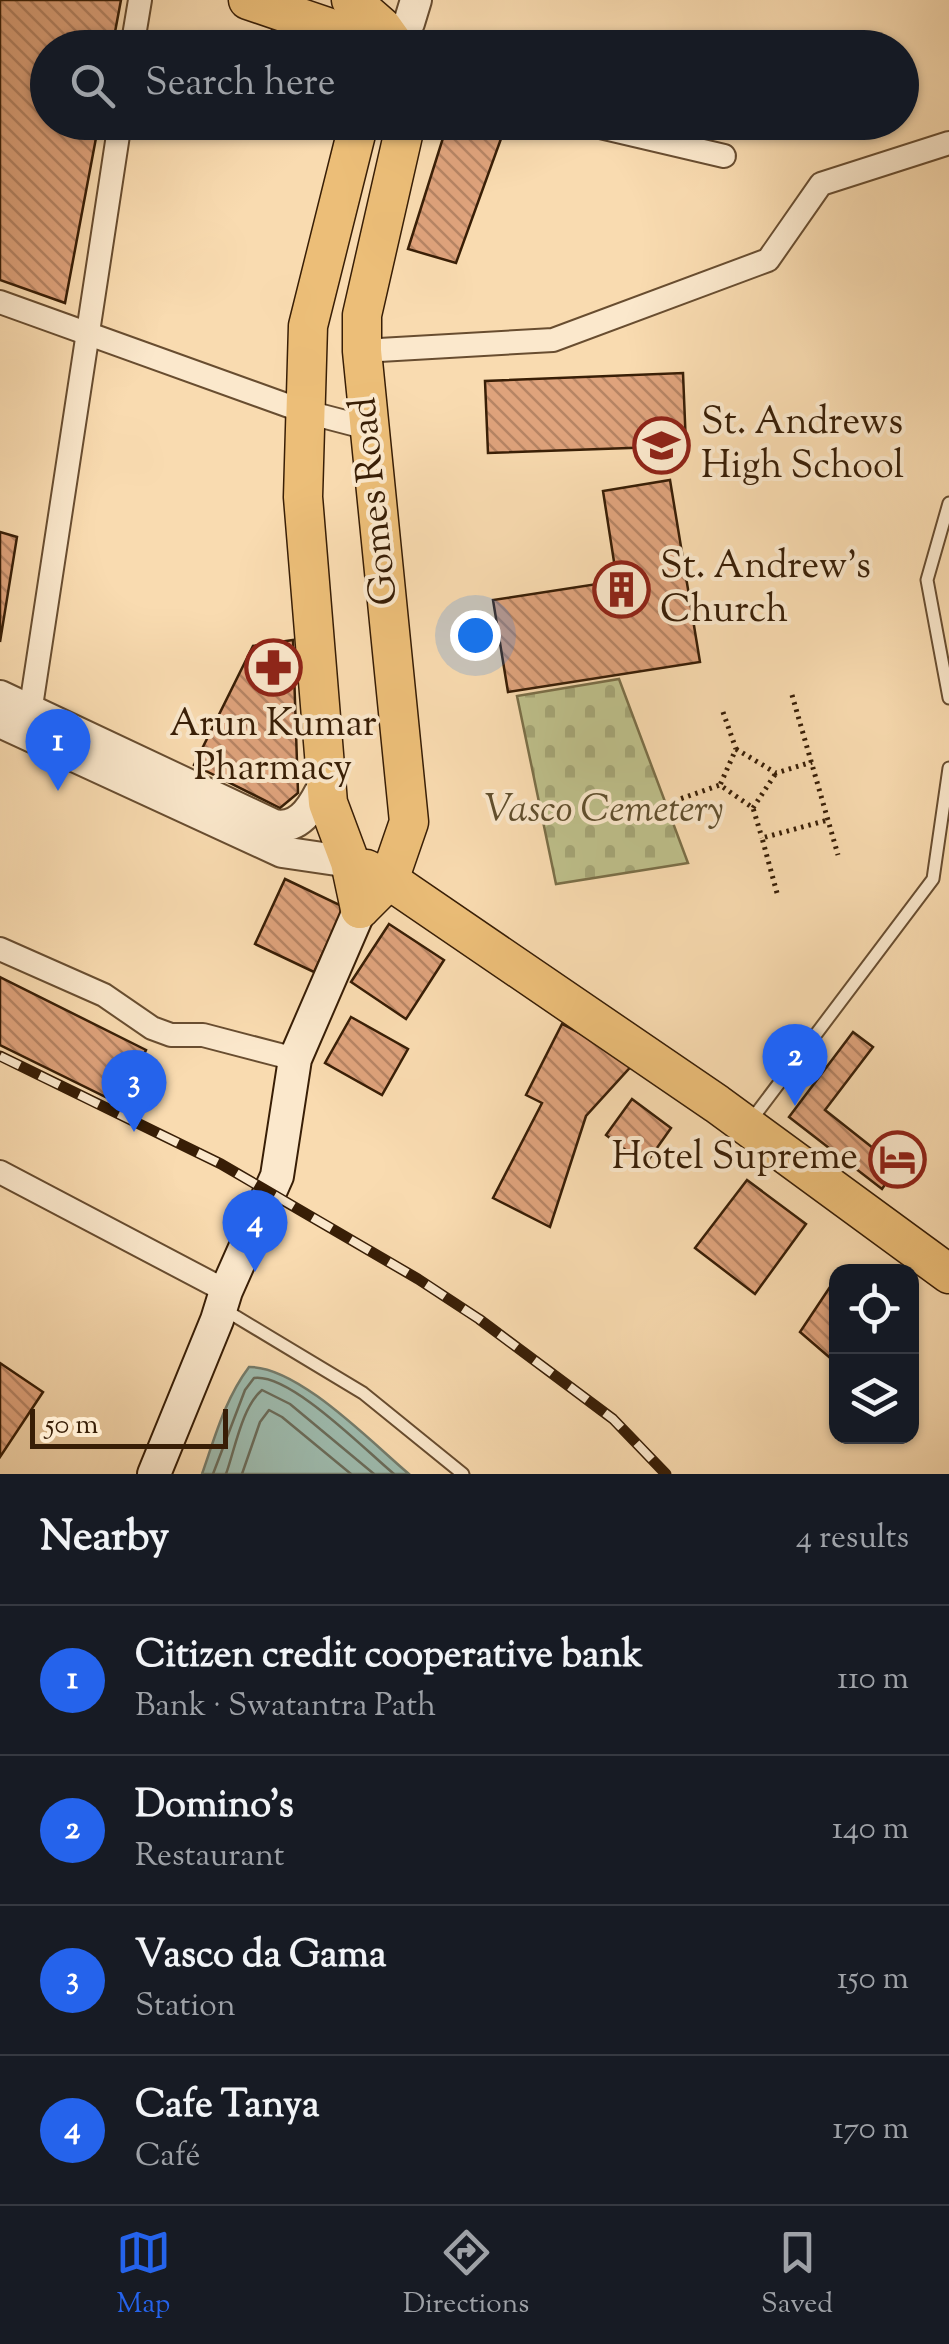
<!DOCTYPE html>
<meta charset="utf-8">
<style>
:root{--surface:#171b24;--page:#20242c;--text:#f1f3f6;--muted:#9ea1a6;--line:#363941;--accent:#2563eb}
body{margin:0;font-family:"Sorts Mill Goudy",serif;background:var(--page);color:var(--text)}
.controls{position:absolute;right:30px;bottom:30px;display:grid;overflow:hidden;border-radius:20px;box-shadow:0 2px 8px #0004}
.controls button{width:90px;height:90px;display:grid;place-items:center;padding:0;border:0;border-bottom:2px solid var(--line);background:var(--surface);color:var(--text);font:50px sans-serif}
.scale{position:absolute;left:30px;bottom:25px;width:198px;box-sizing:border-box;padding-left:10px;border:5px solid #381e06;border-top:0;font-size:28px;line-height:35px;white-space:nowrap;color:#381e06;-webkit-text-stroke:8px #fbe8cc;paint-order:stroke}
.you{position:absolute;left:475px;top:635px;width:35px;height:35px;margin:-25px;border:8px solid #fff;border-radius:50%;background:#1a73e8;box-shadow:0 0 0 15px #1a73e833}
.badge{display:grid;place-items:center;width:65px;height:65px;border-radius:50%;background:var(--accent);color:#fff;font-size:32px;font-weight:700}
.pin{position:absolute;translate:-50% -82px;filter:drop-shadow(0 2px 5px #0008)}
.pin::after{content:'';position:absolute;top:52px;width:35px;height:30px;background:inherit;clip-path:polygon(0 0,100% 0,50% 100%)}
.list{margin:0;padding:0;list-style:none}
h2{display:flex;justify-content:space-between;align-items:center;height:130px;margin:0;padding:0 40px;font-size:42px}
h2 small{font-size:32px;font-weight:400;color:var(--muted)}
.list li{display:grid;grid-template-columns:65px 1fr auto;gap:30px;align-items:center;box-sizing:border-box;height:150px;padding:0 40px;border-top:2px solid var(--line)}
.list b{display:block;font-size:38px;white-space:nowrap}
.list p{margin:0;font-size:32px;white-space:nowrap;color:var(--muted)}
.list em{font-size:32px;font-style:normal;color:var(--muted)}
.icon{flex:none;width:55px;height:55px;fill:none;stroke:currentColor;stroke-width:2;stroke-linecap:round;stroke-linejoin:round}
.map{position:relative;flex:none;width:949px;height:1474px;overflow:hidden}
.search{position:absolute;background:var(--surface);box-shadow:0 2px 8px #0004;left:30px;right:30px;top:30px;height:110px;display:flex;align-items:center;gap:25px;box-sizing:border-box;padding:0 35px;border-radius:55px;color:var(--muted);font-size:38px}
.sheet{height:730px;background:var(--surface)}
nav{display:flex;justify-content:space-around;align-items:center;box-sizing:border-box;height:140px;border-top:2px solid var(--line);background:var(--surface);font-size:28px;color:var(--muted)}
nav a{display:grid;justify-items:center;gap:5px}
nav .on{color:var(--accent)}
.map>svg:first-child{display:block}
</style>
<div class="map">
<svg width="949" height="1474" viewBox="0 0 949 1474">
<defs>
<pattern id="cemetery-stones" width="16" height="16" patternUnits="userSpaceOnUse" patternTransform="scale(2.5)"><rect width="16" height="16" fill="#bec08b"/><path d="M2 7V4a2 2 0 0 1 4 0v3zM10 15v-3a2 2 0 0 1 4 0v3z" fill="#a4a576"/></pattern>
<pattern id="building-back-hatch" width="6" height="6" patternUnits="userSpaceOnUse" patternTransform="scale(2.5)"><rect width="6" height="6" fill="#dfa37c"/><path d="M-1 5l2 2M0 0l6 6M5-1l2 2" fill="none" stroke="#b68464"/></pattern>
</defs>
<rect width="100%" height="100%" fill="#f9dbb0"/>
<filter id="stains"><feTurbulence type="fractalNoise" baseFrequency=".002" numOctaves="4"/><feColorMatrix values="0 0 0 0 .2 0 0 0 0 .09 0 0 0 0 .02 0 0 0 .5 -.17"/></filter>
<radialGradient id="worn" r=".72"><stop offset=".6" stop-color="#630" stop-opacity="0"/><stop offset="1" stop-color="#630" stop-opacity=".3"/></radialGradient>
<!-- cemetery -->
<polygon fill="url(#cemetery-stones)" stroke="#7b6f48" stroke-width="2.5" points="619,679 688,863 556,884 517,696"/>
<!-- water -->
<path fill="#9ebbae" stroke="#757c6b" stroke-width="2.5" d="M249,1367C298,1366 371,1442 409,1474H202C215,1437 225,1399 249,1367Z"/>
<g fill="none" stroke-linecap="round" stroke-linejoin="round">
<!-- shore -->
<g stroke="#6b6c5a" stroke-width="2.5">
<path d="M213,1474L245,1390L254,1378C290,1373 365,1450 394,1474"/>
<path d="M226,1474C235,1449 242,1407 262,1390L290,1404L374,1474"/>
<polyline points="242,1474 260,1422 269,1410 282,1417 351,1474"/>
</g>
</g>
<!-- building -->
<g fill="url(#building-back-hatch)" stroke="#381e06" stroke-width="2.5">
<polygon points="0,0 121,0 112,48 48,48 48,122 99,122 65,303 0,280"/>
<polygon points="274,26 323,48 263,48"/>
<polygon points="448,122 462,122 502,136 456,263 408,249"/>
<polygon points="683,373 686,446 488,453 485,381"/>
<polygon points="670,480 700,662 508,692 493,600 617,581 603,491"/>
<polygon points="0,532 17,537 0,642"/>
<polygon points="293,640 298,793 280,808 194,765 253,646"/>
<polygon points="285,879 344,907 314,972 255,944"/>
<polygon points="389,924 444,960 406,1019 351,982"/>
<polygon points="0,977 146,1050 120,1104 0,1045"/>
<polygon points="351,1017 408,1049 382,1095 325,1063"/>
<polygon points="562,1024 635,1062 586,1116 550,1227 493,1198 542,1103 526,1095"/>
<polygon points="853,1032 873,1047 825,1110 897,1167 882,1189 789,1117"/>
<polygon points="632,1099 671,1128 645,1165 606,1135"/>
<polygon points="747,1180 806,1224 755,1294 695,1248"/>
<polygon points="836,1278 836,1363 800,1332"/>
<polygon points="0,1363 43,1392 0,1457"/>
</g>
<g fill="none" stroke-linecap="round" stroke-linejoin="round">
<defs>
<g id="service">
<polyline points="949,503 927,580 949,698"/>
<polyline points="749,1123 933,879 949,768"/>
<polyline points="225,1310 363,1393 463,1474"/>
</g>
<g id="minor">
<polyline points="132,48 140,0"/>
<polyline points="579,122 724,156"/>
<polyline points="0,302 303,411 368,428"/>
<polyline points="362,351 553,340 768,260 821,184 949,143"/>
<polyline points="28,726 120,122"/>
<polyline points="0,949 104,995 152,1028 171,1035 203,1035 295,1059"/>
<polyline points="0,1172 226,1291"/>
</g>
<g id="tertiary">
<polyline points="392,48 409,23 416,0"/>
<path d="M0,696L274,825C302,831 316,801 326,780"/>
<polyline points="0,722 282,852 350,862"/>
</g>
<polyline id="secondary" points="154,1474 217,1320 226,1291 277,1176 295,1059 360,909"/>
<g id="primary">
<polyline points="248,0 333,29 352,48"/>
<polyline points="351,0 382,27 397,48"/>
<polyline points="359,122 308,326 303,497 328,803 350,862 360,909"/>
<polyline points="366,869 389,880 717,1104 949,1274"/>
<polyline points="360,909 389,880 409,822 362,351 362,315 406,122"/>
</g>
</defs>
<!-- service casing -->
<use href="#service" stroke="#684d30" stroke-width="15"/>
<!-- minor casing -->
<use href="#minor" stroke="#684d30" stroke-width="26"/>
<!-- tertiary casing -->
<use href="#tertiary" stroke="#684d30" stroke-width="34"/>
<!-- secondary casing -->
<use href="#secondary" stroke="#381e06" stroke-width="36"/>
<!-- primary casing -->
<use href="#primary" stroke="#381e06" stroke-width="41"/>
<!-- path -->
<g stroke="#381e06" stroke-width="5" stroke-dasharray="2.5 5" stroke-linecap="butt">
<polyline points="792,695 838,855"/>
<polyline points="723,712 736,749 720,785 753,808 762,838"/>
<polyline points="736,749 776,773 812,762"/>
<polyline points="674,801 720,785"/>
<polyline points="753,808 776,773"/>
<polyline points="777,893 762,838 828,820"/>
</g>
<!-- service -->
<use href="#service" stroke="#fbe8cc" stroke-width="11"/>
<!-- minor -->
<use href="#minor" stroke="#fbe8cc" stroke-width="22"/>
<!-- tertiary -->
<use href="#tertiary" stroke="#fbe8cc" stroke-width="30"/>
<!-- secondary -->
<use href="#secondary" stroke="#fbe8cc" stroke-width="32"/>
<!-- primary -->
<use href="#primary" stroke="#ecbe78" stroke-width="38"/>
<defs>
<polyline id="rail" points="0,1056 221,1164 418,1279 479,1319 613,1419 666,1474"/>
</defs>
<!-- rail casing -->
<use href="#rail" stroke="#381e06" stroke-width="11"/>
<!-- rail -->
<use href="#rail" stroke="#fbe8cc" stroke-width="8" stroke-dasharray="22" stroke-linecap="butt"/>
</g>
<!-- icons -->
<defs>
<symbol id="school-ring" viewBox="-11 -11 22 22"><circle r="9.5" fill="#fbe8cc" stroke="#8f2418" stroke-width="1.5"/><path d="M0-5L7-2L0 1L-7-2ZM-4 1L0 2.5L4 1V4Q0 6-4 4Z" fill="#8f2418"/></symbol>
<symbol id="building-ring" viewBox="-11 -11 22 22"><circle r="9.5" fill="#fbe8cc" stroke="#8f2418" stroke-width="1.5"/><path d="M-4-6H4V6H1V3H-1V6H-4ZM-2.5-4.3h1.7v1.8h-1.7ZM.8-4.3h1.7v1.8H.8ZM-2.5-1h1.7V.8h-1.7ZM.8-1h1.7V.8H.8Z" fill="#8f2418"/></symbol>
<symbol id="pharmacy-ring" viewBox="-11 -11 22 22"><circle r="9.5" fill="#fbe8cc" stroke="#8f2418" stroke-width="1.5"/><path d="M-2-6h4v4h4v4h-4v4h-4v-4h-4v-4h4Z" fill="#8f2418"/></symbol>
<symbol id="hotel-ring" viewBox="-11 -11 22 22"><circle r="9.5" fill="#fbe8cc" stroke="#8f2418" stroke-width="1.5"/><path d="M-6-4.5h1.5V1H6V5H4.5V3h-9V5H-6ZM-4 0a1.8 1.8 0 1 1 3.6 0ZM.5 0V-2.5h3Q6-2.5 6 0Z" fill="#8f2418"/></symbol>
</defs>
<g fill-rule="evenodd">
<use href="#school-ring" x="630" y="414" width="63" height="63"/>
<use href="#building-ring" x="590" y="558" width="63" height="63"/>
<use href="#pharmacy-ring" x="242" y="636" width="63" height="63"/>
<use href="#hotel-ring" x="866" y="1128" width="63" height="63"/>
</g>
<g text-anchor="middle" dominant-baseline="central" stroke-width="8" stroke-linejoin="round" paint-order="stroke">
<!-- poi labels -->
<g font-size="38" fill="#381e06" stroke="#fbe8cc" text-anchor="start">
<text x="701" y="424">St. Andrews<tspan x="701" dy="44">High School</tspan></text>
<text x="660" y="568">St. Andrew's<tspan x="660" dy="44">Church</tspan></text>
<text x="273" y="726" text-anchor="middle">Arun Kumar<tspan x="273" dy="44">Pharmacy</tspan></text>
<text x="858" y="1159" text-anchor="end">Hotel Supreme</text>
</g>
<!-- street labels -->
<g font-size="38" fill="#381e06" stroke="#fbe8cc">
<text transform="translate(376 501) rotate(-96)">Gomes Road</text>
</g>
<!-- park labels -->
<g font-size="38" font-style="italic" fill="#604f2e" stroke="#fbe8cc">
<text x="604" y="812">Vasco Cemetery</text>
</g>
</g>
<rect width="100%" height="100%" filter="url(#stains)"/>
<rect width="100%" height="100%" fill="url(#worn)"/>
</svg>
<div class="controls">
<button><svg class="icon" aria-label="locate" viewBox="0 0 24 24"><circle cx="12" cy="12" r="6"/><path d="M12 2v4M12 18v4M2 12h4M18 12h4"/></svg></button>
<button><svg class="icon" aria-label="layers" viewBox="0 0 24 24"><path d="M12 4l9 5-9 5-9-5zM3 14l9 5 9-5"/></svg></button>
</div>
<div class="scale">50 m</div>
<div class="you"></div>
<div class="pin badge" style="left:58px;top:791px">1</div>
<div class="pin badge" style="left:795px;top:1106px">2</div>
<div class="pin badge" style="left:134px;top:1132px">3</div>
<div class="pin badge" style="left:255px;top:1272px">4</div>
<div class="search"><svg class="icon" aria-label="search" viewBox="0 0 24 24"><circle cx="10" cy="10" r="6"/><path d="M15 15l6 6"/></svg>Search here</div>
</div>
<section class="sheet">
<h2>Nearby<small>4 results</small></h2>
<ul class="list">
<li><span class="badge">1</span><div><b>Citizen credit cooperative bank</b><p>Bank · Swatantra Path</p></div><em>110 m</em></li>
<li><span class="badge">2</span><div><b>Domino's</b><p>Restaurant</p></div><em>140 m</em></li>
<li><span class="badge">3</span><div><b>Vasco da Gama</b><p>Station</p></div><em>150 m</em></li>
<li><span class="badge">4</span><div><b>Cafe Tanya</b><p>Café</p></div><em>170 m</em></li>
</ul>
</section>
<nav>
<a class="on"><svg class="icon" aria-label="map" viewBox="0 0 24 24"><path d="M3 6l6-2 6 2 6-2v14l-6 2-6-2-6 2zM9 4v14M15 6v14"/></svg>Map</a>
<a><svg class="icon" aria-label="directions" viewBox="0 0 24 24"><path d="M12 3l9 9-9 9-9-9zM9 14v-3h6M13 9l2 2-2 2"/></svg>Directions</a>
<a><svg class="icon" aria-label="saved" viewBox="0 0 24 24"><path d="M7 4h10v16l-5-4-5 4z"/></svg>Saved</a>
</nav>
